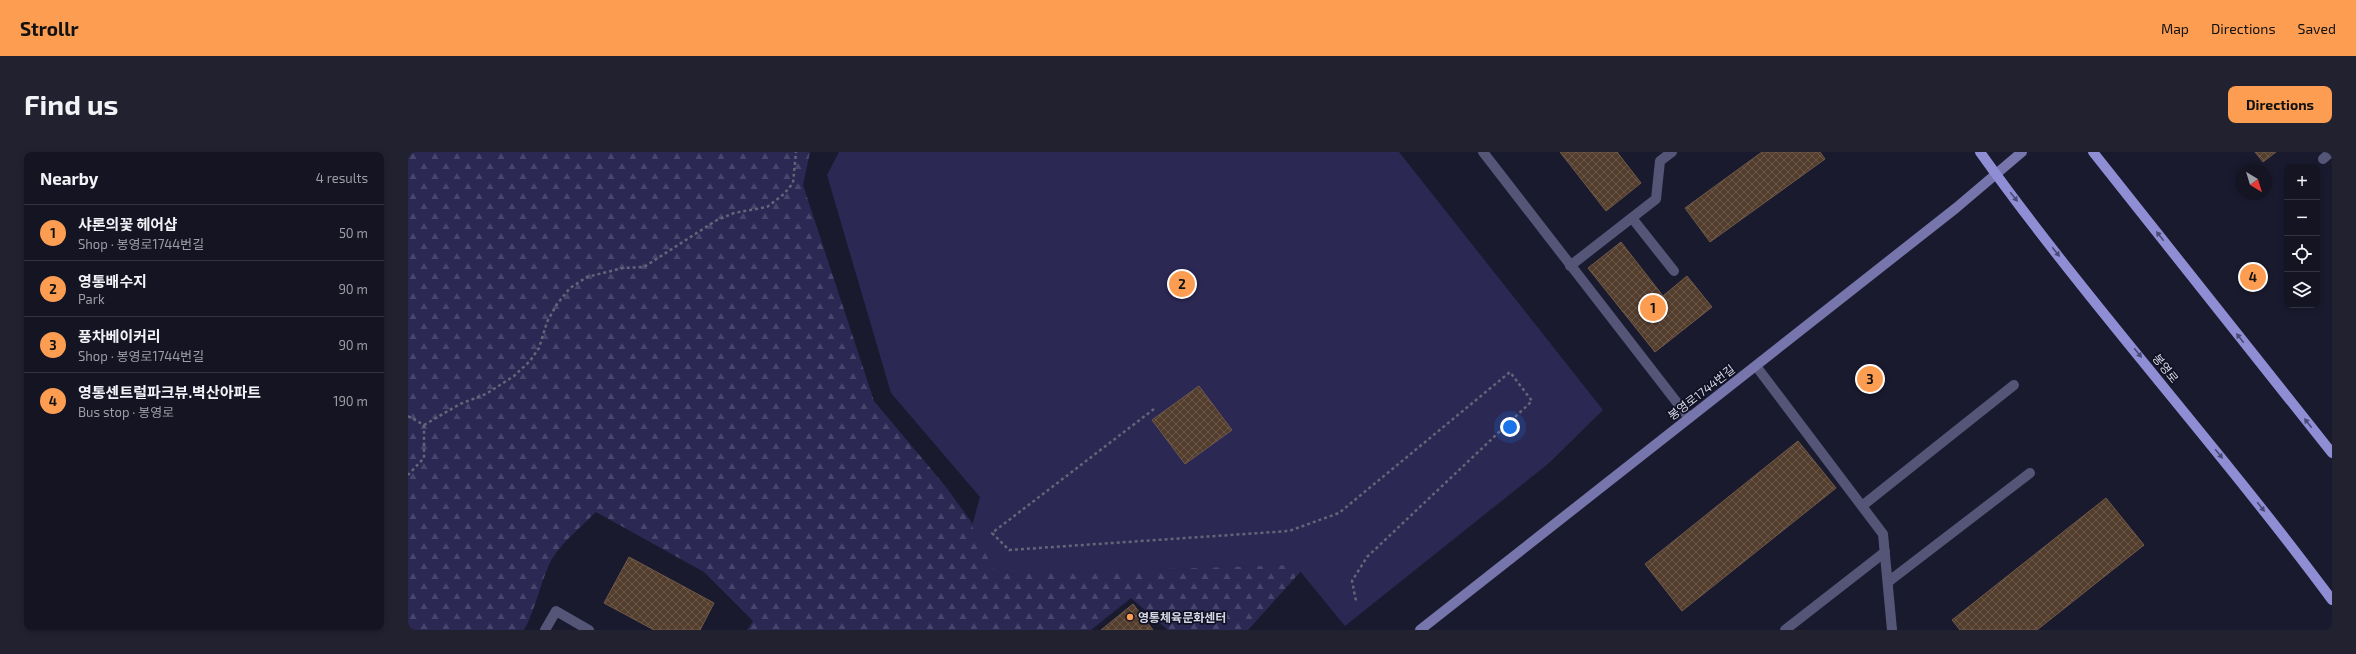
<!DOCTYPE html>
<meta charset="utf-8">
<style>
:root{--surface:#141423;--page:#212130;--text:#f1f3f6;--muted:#9d9ea6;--line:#333341;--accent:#fc9d52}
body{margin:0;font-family:"Exo 2","Noto Sans KR",sans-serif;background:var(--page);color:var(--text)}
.controls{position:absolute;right:12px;top:12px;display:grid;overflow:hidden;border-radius:8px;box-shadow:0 2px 6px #0003}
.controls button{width:36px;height:36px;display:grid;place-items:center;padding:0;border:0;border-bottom:1px solid var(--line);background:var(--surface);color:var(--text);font:20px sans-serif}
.compass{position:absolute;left:1828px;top:12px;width:36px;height:36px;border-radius:50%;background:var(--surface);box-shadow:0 2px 6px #0003;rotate:142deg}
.you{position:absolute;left:1102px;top:275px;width:14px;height:14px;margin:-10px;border:3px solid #fff;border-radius:50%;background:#1a73e8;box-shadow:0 0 0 6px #1a73e833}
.badge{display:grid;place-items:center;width:26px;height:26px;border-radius:50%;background:var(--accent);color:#111;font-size:13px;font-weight:700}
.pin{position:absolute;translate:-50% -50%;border:2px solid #fff;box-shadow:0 1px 4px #0006}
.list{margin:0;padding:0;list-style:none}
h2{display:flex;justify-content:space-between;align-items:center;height:52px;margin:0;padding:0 16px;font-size:17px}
h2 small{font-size:13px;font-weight:400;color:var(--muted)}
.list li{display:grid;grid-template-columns:26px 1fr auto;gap:12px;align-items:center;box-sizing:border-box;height:56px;padding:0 16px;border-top:1px solid var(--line)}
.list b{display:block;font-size:15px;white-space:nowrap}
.list p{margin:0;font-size:13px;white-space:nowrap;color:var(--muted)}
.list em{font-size:13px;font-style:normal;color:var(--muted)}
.icon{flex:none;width:22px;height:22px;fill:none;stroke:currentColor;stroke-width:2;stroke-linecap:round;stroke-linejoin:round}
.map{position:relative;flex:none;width:1924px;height:478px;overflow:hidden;border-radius:8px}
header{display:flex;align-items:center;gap:24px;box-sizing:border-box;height:56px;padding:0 20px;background:var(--accent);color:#111}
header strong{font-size:19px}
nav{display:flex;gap:22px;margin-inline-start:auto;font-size:14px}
.intro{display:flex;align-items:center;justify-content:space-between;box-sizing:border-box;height:96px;padding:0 24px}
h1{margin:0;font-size:28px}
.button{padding:10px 18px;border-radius:8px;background:var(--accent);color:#111;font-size:14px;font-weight:700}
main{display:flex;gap:24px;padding:0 24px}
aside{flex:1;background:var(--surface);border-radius:8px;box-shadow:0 2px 6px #0003}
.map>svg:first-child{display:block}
</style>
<header>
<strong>Strollr</strong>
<nav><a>Map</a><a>Directions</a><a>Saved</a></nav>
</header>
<div class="intro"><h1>Find us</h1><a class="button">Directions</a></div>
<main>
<aside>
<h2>Nearby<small>4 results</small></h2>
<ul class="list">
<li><span class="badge">1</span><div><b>샤론의꽃 헤어샵</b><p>Shop · 봉영로1744번길</p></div><em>50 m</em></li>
<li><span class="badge">2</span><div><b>영통배수지</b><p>Park</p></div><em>90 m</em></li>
<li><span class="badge">3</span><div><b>풍차베이커리</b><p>Shop · 봉영로1744번길</p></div><em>90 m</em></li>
<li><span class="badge">4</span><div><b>영통센트럴파크뷰.벽산아파트</b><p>Bus stop · 봉영로</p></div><em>190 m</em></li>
</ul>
</aside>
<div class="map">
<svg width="1924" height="478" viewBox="0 0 1924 478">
<defs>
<pattern id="forest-firs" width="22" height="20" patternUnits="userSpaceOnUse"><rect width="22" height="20" fill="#2b2854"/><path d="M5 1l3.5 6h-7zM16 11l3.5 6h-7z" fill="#49466d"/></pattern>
<pattern id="building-cross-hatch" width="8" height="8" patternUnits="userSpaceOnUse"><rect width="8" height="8" fill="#533d2d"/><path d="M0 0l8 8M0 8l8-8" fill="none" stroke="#6b584b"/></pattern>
</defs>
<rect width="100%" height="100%" fill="#1a1a2f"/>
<!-- forest -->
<path fill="url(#forest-firs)" d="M0,0H402L395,33L466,249L538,335L592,410L904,407L840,478H760L723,446L683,478H339L345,469L296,420L188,360C172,376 149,394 140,415C131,436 127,458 116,478H0Z"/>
<!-- park -->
<polygon fill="#2b2854" points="431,0 991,0 1195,258 1141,311 937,474 887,413 588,422 564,374 572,345 483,241 419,23"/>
<!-- building -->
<g fill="url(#building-cross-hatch)" stroke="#705948">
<polygon points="1152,0 1209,0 1233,31 1198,59"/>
<polygon points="1354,0 1412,0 1417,7 1302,90 1277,56"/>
<polygon points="1847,0 1868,0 1855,10"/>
<polygon points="1213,90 1255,144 1279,124 1304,155 1247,200 1180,116"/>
<polygon points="791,234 824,278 777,312 744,268"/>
<polygon points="1390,289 1428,336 1274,459 1237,412"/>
<polygon points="1698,346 1736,393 1629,478 1552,478 1544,468"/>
<polygon points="221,405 306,451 292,478 246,478 196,451"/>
<polygon points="725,452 745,478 693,478"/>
</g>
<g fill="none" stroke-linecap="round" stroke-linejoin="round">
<!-- path -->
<g stroke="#646577" stroke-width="2.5" stroke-dasharray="3 3" stroke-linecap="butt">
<polyline points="746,257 584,381 601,398 881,379 931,361 1102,220 1124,249 959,405 944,429 948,449"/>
<polyline points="0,264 16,273 16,306 0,323"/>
<polyline points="16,273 52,252 78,242 106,224 122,209 131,196 139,170 149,152 162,136 179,125 215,116 236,115 309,68 326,61 359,55 376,42 385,31 388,0"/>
</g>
<!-- lane -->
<g stroke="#555578" stroke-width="10">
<polyline points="1075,0 1281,266"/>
<polyline points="1915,7 1923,0"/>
<polyline points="1224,66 1266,119"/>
<polyline points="1162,114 1248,47 1252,9 1264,0"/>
<polyline points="1348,214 1475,382 1484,478"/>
<polyline points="1454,354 1606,233"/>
<polyline points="1480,430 1622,321"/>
<polyline points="137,478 148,459 181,478"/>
<polyline points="1377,478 1477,400"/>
</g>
<!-- secondary -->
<polyline stroke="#7675ac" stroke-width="10" points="1012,478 1548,56 1614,0"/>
<!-- primary -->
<g stroke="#8f8ed5" stroke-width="10">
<path d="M1572,0C1682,154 1811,295 1924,448"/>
<polyline points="1685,0 1924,301"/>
</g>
</g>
<!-- one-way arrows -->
<defs><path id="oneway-solid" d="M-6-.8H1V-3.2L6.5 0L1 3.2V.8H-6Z"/></defs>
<g fill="#4a4974">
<use href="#oneway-solid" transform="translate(1606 45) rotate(52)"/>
<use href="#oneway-solid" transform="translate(1752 84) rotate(-128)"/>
<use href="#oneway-solid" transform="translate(1648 100) rotate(51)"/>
<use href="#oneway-solid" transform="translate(1832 186) rotate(-128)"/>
<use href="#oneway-solid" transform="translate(1730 201) rotate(51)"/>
<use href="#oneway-solid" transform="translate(1900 271) rotate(-128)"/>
<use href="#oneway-solid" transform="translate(1811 302) rotate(51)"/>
<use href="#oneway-solid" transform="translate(1853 355) rotate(52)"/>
</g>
<!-- markers -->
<circle fill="#fc9d52" stroke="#111124" stroke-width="1.5" cx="722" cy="465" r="4"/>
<g text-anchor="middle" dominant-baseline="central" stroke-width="3.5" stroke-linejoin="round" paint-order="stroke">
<!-- street labels -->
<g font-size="12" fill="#d7d8e6" stroke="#111124">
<text transform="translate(1758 216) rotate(51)">봉영로</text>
<text transform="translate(1293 240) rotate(-38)">봉영로1744번길</text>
</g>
<!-- poi labels -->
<g font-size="12" font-weight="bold" fill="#d7d8e6" stroke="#111124" text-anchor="start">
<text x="730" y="465">영통체육문화센터</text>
</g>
</g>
</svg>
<div class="controls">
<button>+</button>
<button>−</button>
<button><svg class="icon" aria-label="locate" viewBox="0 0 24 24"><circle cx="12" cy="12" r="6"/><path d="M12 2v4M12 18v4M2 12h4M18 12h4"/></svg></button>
<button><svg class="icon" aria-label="layers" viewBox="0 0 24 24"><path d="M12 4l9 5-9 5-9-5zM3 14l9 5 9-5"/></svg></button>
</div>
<svg class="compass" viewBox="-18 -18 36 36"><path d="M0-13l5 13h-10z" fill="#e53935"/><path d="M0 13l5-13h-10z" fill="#9d9ea6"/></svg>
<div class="you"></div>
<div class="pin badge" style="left:1245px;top:156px">1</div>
<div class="pin badge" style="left:774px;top:132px">2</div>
<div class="pin badge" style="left:1462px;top:227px">3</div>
<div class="pin badge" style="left:1845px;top:125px">4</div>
</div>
</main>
